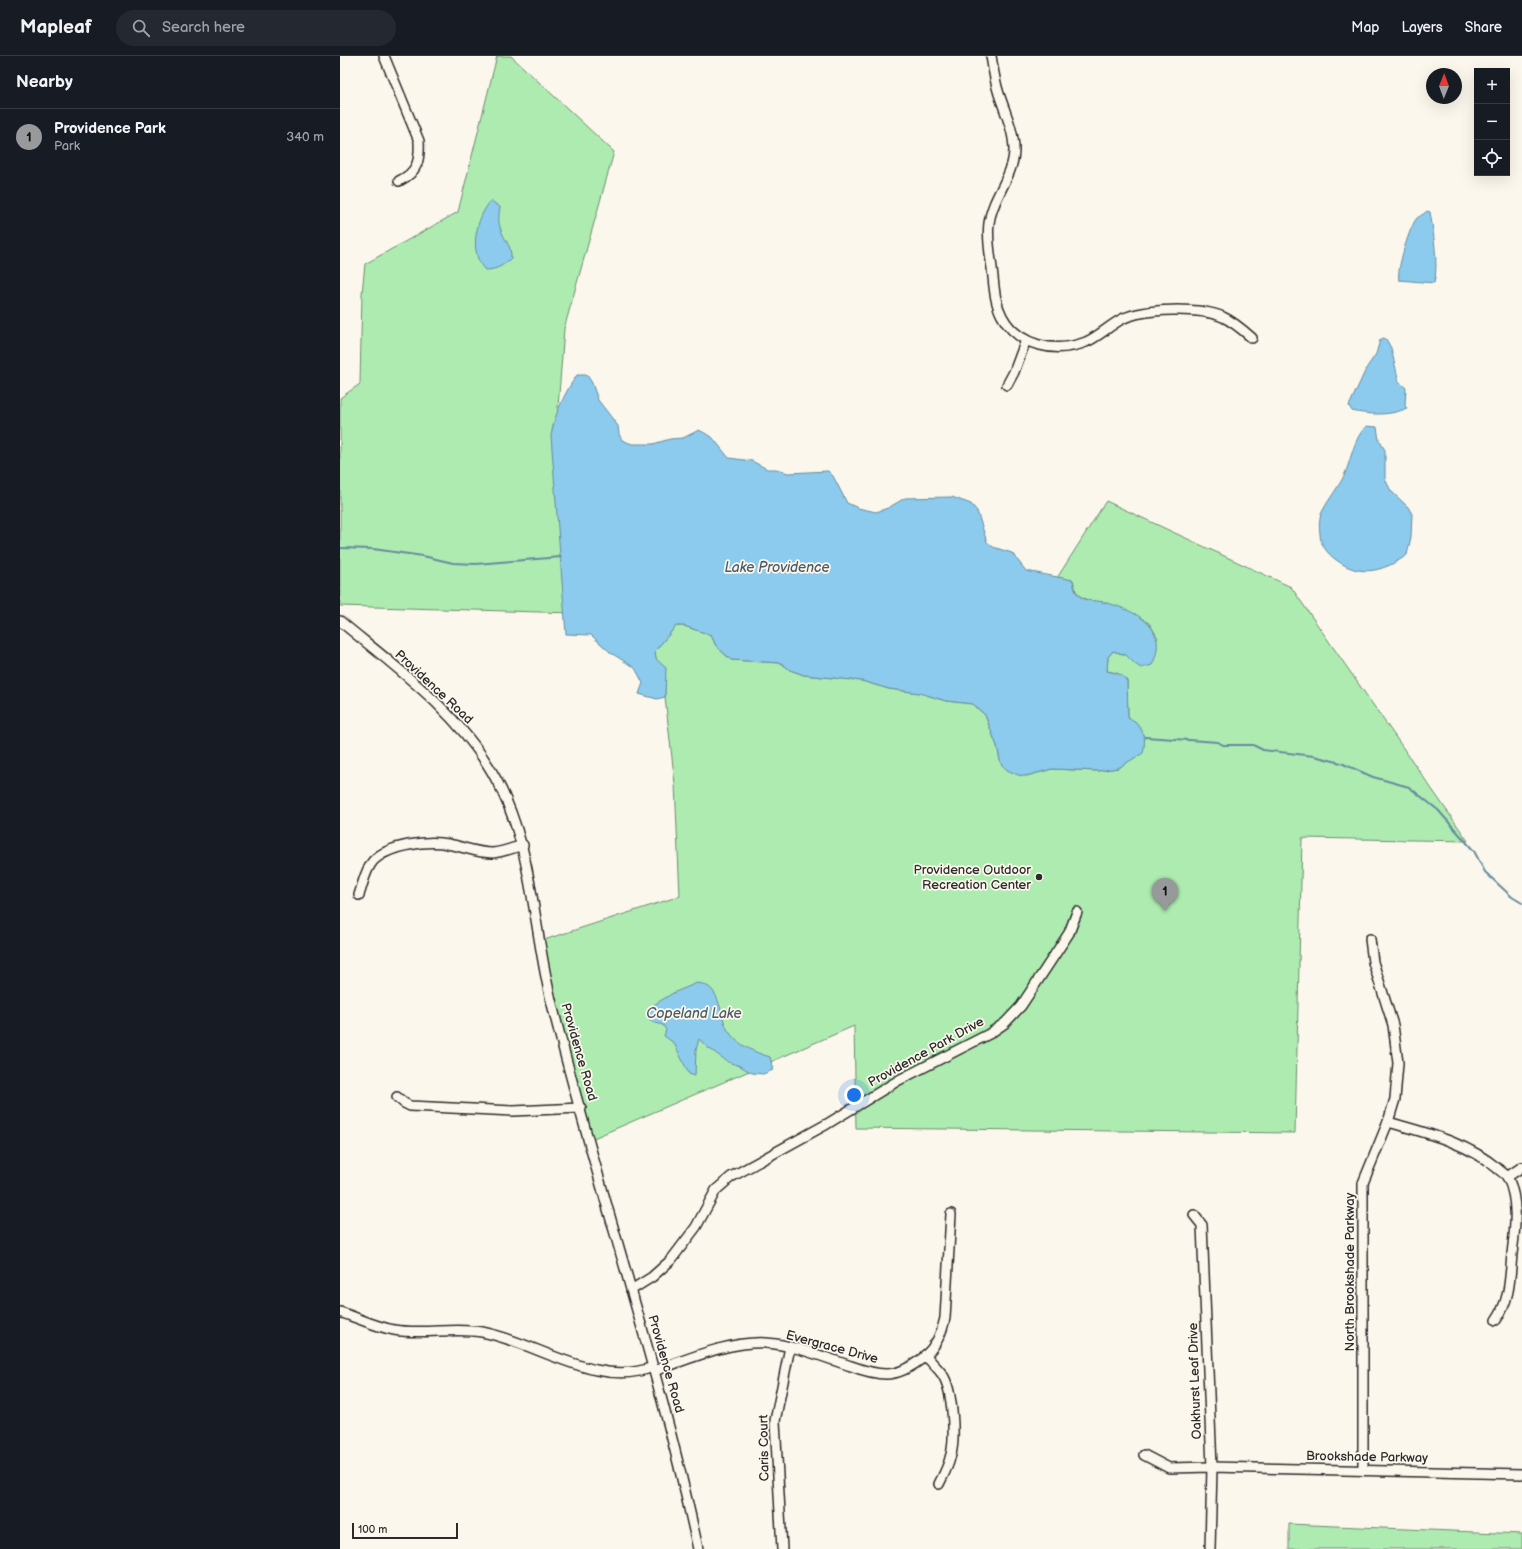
<!DOCTYPE html>
<meta charset="utf-8">
<style>
:root{--surface:#171b24;--page:#242831;--text:#f1f3f6;--muted:#9ea1a6;--line:#363941;--accent:#98999b}
body{margin:0;font-family:"Balsamiq Sans",sans-serif;background:var(--page);color:var(--text)}
.controls{position:absolute;right:12px;top:12px;display:grid;overflow:hidden;border-radius:0px;box-shadow:0 4px 16px #0002}
.controls button{width:36px;height:36px;display:grid;place-items:center;padding:0;border:0;border-bottom:1px solid var(--line);background:var(--surface);color:var(--text);font:20px sans-serif}
.compass{position:absolute;left:1086px;top:12px;width:36px;height:36px;border-radius:50%;background:var(--surface);box-shadow:0 4px 16px #0002;rotate:1deg}
.scale{position:absolute;left:12px;bottom:10px;width:106px;box-sizing:border-box;padding-left:4px;border:2px solid #2b2b2b;border-top:0;font-size:11px;line-height:14px;white-space:nowrap;color:#2b2b2b;-webkit-text-stroke:3px #fbf7ec;paint-order:stroke}
.you{position:absolute;left:514px;top:1039px;width:14px;height:14px;margin:-10px;border:3px solid #fff;border-radius:50%;background:#1a73e8;box-shadow:0 0 0 6px #1a73e833}
.badge{display:grid;place-items:center;width:26px;height:26px;border-radius:50%;background:var(--accent);color:#111;font-size:13px;font-weight:700}
.pin{position:absolute;translate:-50% -33px;filter:drop-shadow(0 1px 2px #0008)}
.pin::after{content:'';position:absolute;top:21px;width:14px;height:12px;background:inherit;clip-path:polygon(0 0,100% 0,50% 100%)}
.list{margin:0;padding:0;list-style:none}
h2{display:flex;justify-content:space-between;align-items:center;height:52px;margin:0;padding:0 16px;font-size:17px}
h2 small{font-size:13px;font-weight:400;color:var(--muted)}
.list li{display:grid;grid-template-columns:26px 1fr auto;gap:12px;align-items:center;box-sizing:border-box;height:56px;padding:0 16px;border-top:1px solid var(--line)}
.list b{display:block;font-size:15px;white-space:nowrap}
.list p{margin:0;font-size:13px;white-space:nowrap;color:var(--muted)}
.list em{font-size:13px;font-style:normal;color:var(--muted)}
.icon{flex:none;width:22px;height:22px;fill:none;stroke:currentColor;stroke-width:2;stroke-linecap:round;stroke-linejoin:round}
.map{position:relative;flex:none;width:1182px;height:1493px;overflow:hidden}
header{display:flex;align-items:center;gap:24px;box-sizing:border-box;height:56px;padding:0 20px;background:var(--surface);border-bottom:1px solid var(--line)}
header strong{font-size:19px}
nav{display:flex;gap:22px;margin-inline-start:auto;font-size:14px}
.search{width:280px;height:36px;background:var(--page);display:flex;align-items:center;gap:10px;box-sizing:border-box;padding:0 14px;border-radius:22px;color:var(--muted);font-size:15px}
main{display:flex}
aside{flex:1;background:var(--surface)}
.map>svg:first-child{display:block}
</style>
<header>
<strong>Mapleaf</strong>
<div class="search"><svg class="icon" aria-label="search" viewBox="0 0 24 24"><circle cx="10" cy="10" r="6"/><path d="M15 15l6 6"/></svg>Search here</div>
<nav><a>Map</a><a>Layers</a><a>Share</a></nav>
</header>
<main>
<aside>
<h2>Nearby<small></small></h2>
<ul class="list">
<li><span class="badge">1</span><div><b>Providence Park</b><p>Park</p></div><em>340 m</em></li>
</ul>
</aside>
<div class="map">
<svg width="1182" height="1493" viewBox="0 0 1182 1493">
<rect width="100%" height="100%" fill="#fbf7ec"/>
<filter id="ink" filterUnits="userSpaceOnUse"><feTurbulence type="fractalNoise" baseFrequency=".025" numOctaves="2"/><feDisplacementMap in="SourceGraphic" scale="8" xChannelSelector="R" yChannelSelector="G"/><feConvolveMatrix kernelMatrix="1 2 1 2 8 2 1 2 1" color-interpolation-filters="sRGB"/></filter>
<g filter="url(#ink)">
<!-- green -->
<g fill="#aeebb1" stroke="#6c8b6e">
<polygon points="157,0 171,0 274,96 224,273 216,378 219,480 233,557 0,550 0,342 20,328 22,237 25,208 118,156"/>
<path d="M766,445L951,531L1128,785L962,782L955,1077L516,1072L514,970L249,1084L201,885L340,840L335,728L325,641C327,625 316,611 315,595L336,570H344L371,579L376,590L391,604L441,607L450,614L464,619L522,625L549,633L580,637L606,645L633,648L645,659L657,690L661,708L686,720L712,713L758,715L778,712L796,666L788,662L787,625L777,617L767,615L768,601L773,595L786,599L795,608L818,582L809,567L763,546L750,545L741,541L736,535L733,524L717,522Z"/>
<polygon points="949,1468 1182,1478 1182,1493 949,1493"/>
</g>
<!-- water -->
<g fill="#8ccbed" stroke="#658b9f">
<path d="M151,145L160,151C159,158 158,165 160,171C163,183 172,189 171,202C163,210 156,214 145,214C128,197 136,161 151,145Z"/>
<path d="M1087,155L1090,156C1093,173 1099,211 1094,227L1059,224C1056,215 1070,169 1077,162C1080,160 1084,158 1087,155Z"/>
<path d="M1043,282L1046,283L1051,292L1059,326L1066,332L1065,350L1067,352C1051,360 1029,359 1012,355L1009,350L1027,311L1036,298L1040,284Z"/>
<path d="M237,319H247L252,327L258,344L278,370L279,378L282,384L292,388H313L330,383L343,382L359,374L372,381L389,402L412,405L427,413H436L448,417L488,415L493,420L507,447L518,452L536,456L548,452L565,442L612,441L631,448L637,455L647,486L653,491L672,497L686,515L733,524C734,531 735,538 742,542C749,546 756,544 763,546C795,554 831,571 812,609L801,612L795,608L786,599L773,595L768,601L767,615C775,617 782,617 787,625L788,662C803,670 807,680 803,697L778,712L758,715L712,713L686,720L678,719L667,714L661,708L657,690L645,659L633,648L606,645L580,637L549,633L522,625L464,619L450,614L441,607L391,604L376,590L371,579L344,570H336L315,595L316,603L326,612L325,641L317,643L299,638L303,627L295,612L271,597L251,579L226,578L211,380C214,359 225,336 237,319Z"/>
<path d="M1026,370L1037,371L1039,384L1045,394V423L1051,435L1068,451L1072,458L1071,481L1067,499C1043,516 1019,522 995,503C987,497 980,488 980,478C979,471 979,462 982,456C988,444 998,432 1004,420C1012,402 1013,384 1026,370Z"/>
<path d="M357,927C383,929 378,960 389,976C399,990 414,996 430,1001L433,1014L423,1018L412,1017L400,1010L388,1006L367,991L359,983L356,994L355,1020L349,1018L334,987L324,980L326,974L323,969L312,966L308,961L312,950L333,937Z"/>
</g>
<g fill="none" stroke-linecap="round" stroke-linejoin="round">
<!-- stream -->
<g stroke="#658b9f" stroke-width="2">
<polyline points="0,492 33,493 83,500 113,507 136,508 221,501"/>
<polyline points="805,681 878,686 883,689 913,689 923,694 974,700 1001,707 1033,721 1069,731 1098,754 1134,795 1145,816 1172,841 1182,847"/>
</g>
<defs>
<g id="minor">
<path d="M44,0L79,85C80,104 78,116 59,125"/>
<path d="M651,0C653,13 655,26 659,38C665,56 674,75 674,94C674,120 652,141 649,167C647,182 650,198 652,212C654,228 654,245 662,260C678,290 715,298 746,286C759,280 769,270 782,263C805,252 859,251 883,261C894,266 903,274 912,282"/>
<polyline points="667,329 674,316 686,284"/>
<path d="M0,565C54,610 116,654 152,716C194,787 192,870 212,948C257,1131 319,1309 358,1493"/>
<path d="M19,839C23,828 25,814 33,805C48,789 88,784 108,788C124,791 137,797 153,797C163,796 173,792 183,789"/>
<polyline points="57,1041 64,1047 70,1050 173,1055 241,1052"/>
<path d="M1048,1066C1086,1077 1126,1086 1157,1112C1160,1115 1166,1118 1168,1122C1179,1146 1175,1173 1172,1198C1170,1221 1170,1245 1156,1264"/>
<polyline points="1167,1121 1182,1111"/>
<polyline points="854,1159 862,1169 872,1411 870,1493"/>
<polyline points="291,1234 312,1221 331,1204 356,1171 376,1134 391,1121 487,1068 559,1024 649,978 665,967 681,950 712,903 729,877 737,856"/>
<path d="M0,1256C18,1262 36,1271 54,1274C84,1279 113,1271 142,1276C197,1286 257,1333 313,1311"/>
<path d="M585,1299C590,1305 597,1311 602,1318C613,1333 616,1384 610,1402C608,1411 603,1420 599,1428"/>
<path d="M314,1315C349,1303 388,1285 426,1287C455,1289 483,1301 511,1310C522,1314 534,1318 546,1318C560,1318 574,1309 584,1301C596,1290 602,1278 605,1262L611,1158"/>
<polyline points="804,1399 829,1412 872,1411 1182,1418"/>
<polyline points="1023,1414 1023,1127 1048,1066 1055,1043 1058,1007 1053,969 1033,906 1030,883"/>
<polyline points="442,1493 435,1365 450,1291"/>
</g>
</defs>
<!-- minor casing -->
<use href="#minor" stroke="#2b2b2b" stroke-width="12"/>
<!-- minor -->
<use href="#minor" stroke="#fbf7ec" stroke-width="9"/>
</g>
</g>
<!-- markers -->
<circle fill="#2b2b2b" stroke="#fbf7ec" stroke-width="1.5" cx="699" cy="821" r="4"/>
<g text-anchor="middle" dominant-baseline="central" stroke-width="3.5" stroke-linejoin="round" paint-order="stroke">
<!-- street labels -->
<g font-size="13" fill="#2b2b2b" stroke="#fbf7ec">
<text transform="translate(94 631) rotate(43)">Providence Road</text>
<text transform="translate(239 996) rotate(74)">Providence Road</text>
<text transform="translate(586 996) rotate(-29)">Providence Park Drive</text>
<text transform="translate(1010 1216) rotate(-90)">North Brookshade Parkway</text>
<text transform="translate(492 1291) rotate(15)">Evergrace Drive</text>
<text transform="translate(326 1308) rotate(74)">Providence Road</text>
<text transform="translate(855 1325) rotate(-92)">Oakhurst Leaf Drive</text>
<text transform="translate(424 1392) rotate(-91)">Caris Court</text>
<text transform="translate(1027 1401) rotate(1)">Brookshade Parkway</text>
</g>
<!-- poi labels -->
<g font-size="13" fill="#2b2b2b" stroke="#fbf7ec" text-anchor="end">
<text x="691" y="814">Providence Outdoor<tspan x="691" dy="15">Recreation Center</tspan></text>
</g>
<!-- water labels -->
<g font-size="14" font-style="italic" fill="#485b65" stroke="#fbf7ec">
<text x="437" y="511">Lake Providence</text>
<text x="354" y="957">Copeland Lake</text>
</g>
</g>
</svg>
<div class="controls">
<button>+</button>
<button>−</button>
<button><svg class="icon" aria-label="locate" viewBox="0 0 24 24"><circle cx="12" cy="12" r="6"/><path d="M12 2v4M12 18v4M2 12h4M18 12h4"/></svg></button>
</div>
<svg class="compass" viewBox="-18 -18 36 36"><path d="M0-13l5 13h-10z" fill="#e53935"/><path d="M0 13l5-13h-10z" fill="#9ea1a6"/></svg>
<div class="scale">100 m</div>
<div class="you"></div>
<div class="pin badge" style="left:825px;top:855px">1</div>
</div>
</main>
